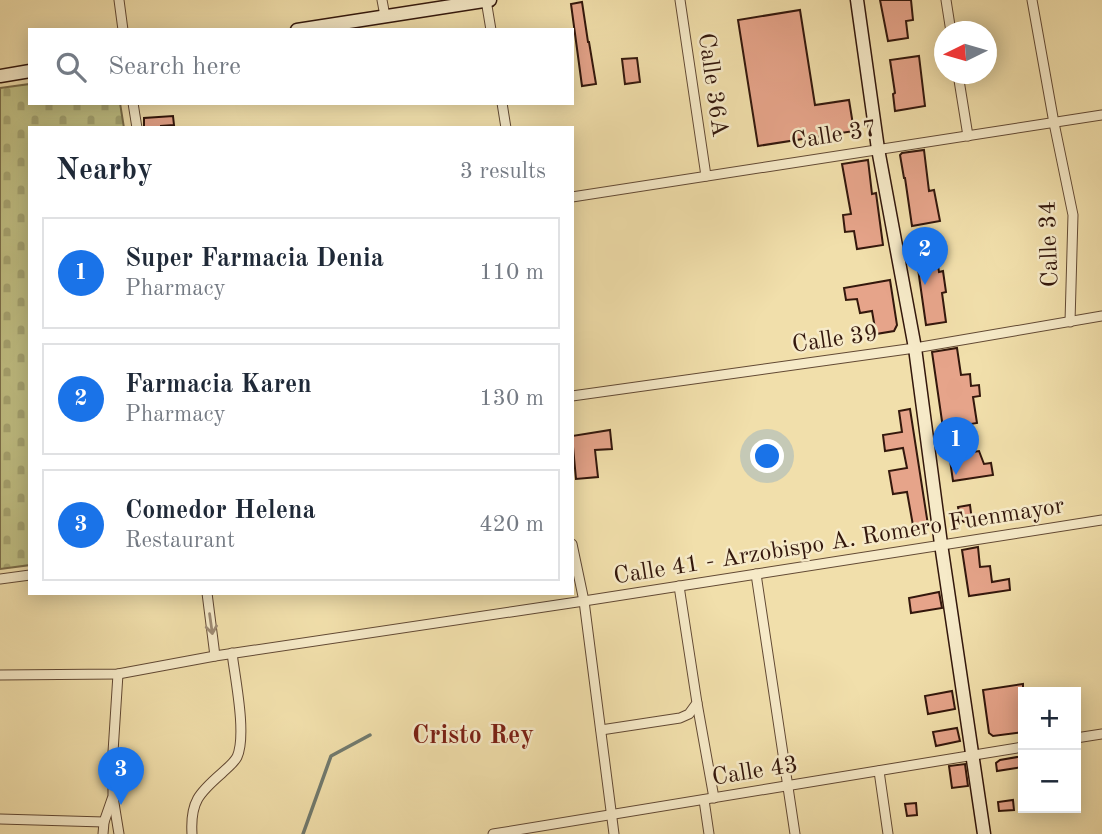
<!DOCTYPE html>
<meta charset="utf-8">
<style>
:root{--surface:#fff;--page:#f2f2f3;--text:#1f2937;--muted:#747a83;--line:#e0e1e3;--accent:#1a73e8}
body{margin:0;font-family:"Old Standard TT",serif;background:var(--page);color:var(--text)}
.controls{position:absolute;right:21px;bottom:21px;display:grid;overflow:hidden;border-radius:0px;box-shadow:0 4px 18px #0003}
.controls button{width:63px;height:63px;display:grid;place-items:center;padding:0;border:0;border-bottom:2px solid var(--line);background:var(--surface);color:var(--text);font:35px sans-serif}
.compass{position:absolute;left:934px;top:21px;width:63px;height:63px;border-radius:50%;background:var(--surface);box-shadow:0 4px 18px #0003;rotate:265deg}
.you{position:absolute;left:768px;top:457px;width:24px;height:24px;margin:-18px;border:5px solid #fff;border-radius:50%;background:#1a73e8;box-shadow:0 0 0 10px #1a73e833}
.badge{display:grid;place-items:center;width:46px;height:46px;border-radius:50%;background:var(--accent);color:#fff;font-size:23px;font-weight:700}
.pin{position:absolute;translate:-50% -58px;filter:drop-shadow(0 2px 4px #0008)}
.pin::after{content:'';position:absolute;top:37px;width:24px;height:21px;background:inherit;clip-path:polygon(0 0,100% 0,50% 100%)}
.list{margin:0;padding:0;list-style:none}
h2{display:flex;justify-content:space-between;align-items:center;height:91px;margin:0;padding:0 28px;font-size:30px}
h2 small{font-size:23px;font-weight:400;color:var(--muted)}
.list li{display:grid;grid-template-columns:46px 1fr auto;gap:21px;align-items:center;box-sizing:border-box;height:112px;margin:0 14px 14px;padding:0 14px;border:2px solid var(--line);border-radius:0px}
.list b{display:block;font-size:26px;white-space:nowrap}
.list p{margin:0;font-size:23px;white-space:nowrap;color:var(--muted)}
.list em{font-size:23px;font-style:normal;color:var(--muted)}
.icon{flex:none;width:38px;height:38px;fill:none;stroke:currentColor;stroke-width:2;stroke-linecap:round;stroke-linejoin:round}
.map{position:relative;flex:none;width:1102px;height:834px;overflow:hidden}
.search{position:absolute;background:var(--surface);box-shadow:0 4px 18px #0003;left:28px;top:28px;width:546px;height:77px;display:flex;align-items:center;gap:18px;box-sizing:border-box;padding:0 24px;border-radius:0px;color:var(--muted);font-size:26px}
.panel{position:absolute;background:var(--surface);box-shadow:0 4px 18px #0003;left:28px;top:126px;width:546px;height:469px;border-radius:0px}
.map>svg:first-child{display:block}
</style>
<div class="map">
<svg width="1102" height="834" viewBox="0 0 1102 834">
<defs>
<pattern id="cemetery-stones" width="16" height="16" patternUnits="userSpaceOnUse" patternTransform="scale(1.75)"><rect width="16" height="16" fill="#c1c084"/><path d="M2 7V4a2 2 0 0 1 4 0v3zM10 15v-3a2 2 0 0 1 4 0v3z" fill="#a6a471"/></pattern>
</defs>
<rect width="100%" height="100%" fill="#f1dfab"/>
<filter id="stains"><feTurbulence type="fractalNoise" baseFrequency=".00286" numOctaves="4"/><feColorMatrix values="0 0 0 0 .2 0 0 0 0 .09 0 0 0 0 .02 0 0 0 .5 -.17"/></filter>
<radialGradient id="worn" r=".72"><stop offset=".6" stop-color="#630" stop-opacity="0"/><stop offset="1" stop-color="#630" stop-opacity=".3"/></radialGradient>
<!-- cemetery -->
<polygon fill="url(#cemetery-stones)" stroke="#7a6c48" stroke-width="2" points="30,84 30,103 120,103 124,128 30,128 30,565 0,569 0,88"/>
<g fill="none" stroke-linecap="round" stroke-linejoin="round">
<!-- stream -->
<polyline stroke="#717a6e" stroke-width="3.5" points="303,834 331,756 370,735"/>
</g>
<!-- building -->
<g fill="#e6a48a" stroke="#33170c" stroke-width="2">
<polygon points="880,0 911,0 913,20 906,21 908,38 888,41"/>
<polygon points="582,2 588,42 589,42 596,84 582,86 571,4"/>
<polygon points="800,10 815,105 849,100 854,131 758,146 738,20"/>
<polygon points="919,56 925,106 895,111 893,94 895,93 890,60"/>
<polygon points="637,58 640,82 625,84 622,59"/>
<polygon points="173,116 174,125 161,126 161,128 144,128 144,118"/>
<polygon points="924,150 929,191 934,190 940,221 912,226 905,178 904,178 900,155 902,153"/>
<polygon points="868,160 872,194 876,193 883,245 857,249 854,231 845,232 843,215 851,214 842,164"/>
<polygon points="936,253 939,272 943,271 946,292 942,293 946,322 926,325 916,255"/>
<polygon points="890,280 897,325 894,331 876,334 872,311 860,313 857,299 846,300 844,288"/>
<polygon points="957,348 961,375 970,374 971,386 979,385 980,396 973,397 977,423 958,426 961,454 979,451 984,464 991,463 993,475 953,481 948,446 946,446 943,428 932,352"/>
<polygon points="910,409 928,525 927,528 914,531 907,492 893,494 889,471 907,468 903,448 885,451 883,435 902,432 899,411"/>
<polygon points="610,430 612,449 595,450 598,477 576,479 572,436"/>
<polygon points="970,505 972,521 964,522 960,519 958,507"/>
<polygon points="978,547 980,567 990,566 992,582 1009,579 1010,590 969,596 962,550"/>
<polygon points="939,592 942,608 911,613 909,598"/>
<polygon points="1023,684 1023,732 993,736 989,733 983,690"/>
<polygon points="952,691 955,709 928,714 925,696"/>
<polygon points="957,728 960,741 936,746 933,732"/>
<polygon points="1023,756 1023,767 997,771 996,763 1000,760"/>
<polygon points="965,764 968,786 952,788 949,766"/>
<polygon points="1013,800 1014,810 999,811 998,802"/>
<polygon points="916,803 917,815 907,816 905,804"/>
</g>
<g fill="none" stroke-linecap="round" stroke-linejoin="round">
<defs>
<g id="street">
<polyline points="119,0 123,30"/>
<polyline points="382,0 385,16"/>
<polyline points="486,0 491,30"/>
<polyline points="680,0 706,176"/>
<polyline points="946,0 951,32"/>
<polyline points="1032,0 1054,123 1073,215 1070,322"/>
<polyline points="958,74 968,136"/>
<polyline points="133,103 137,128"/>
<polyline points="502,103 506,128"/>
<polyline points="572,197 1102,115"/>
<polyline points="572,396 915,348 1102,316"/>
<polyline points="572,544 584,601 614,834"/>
<polyline points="756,574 795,834"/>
<polyline points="0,579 30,575"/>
<polyline points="207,593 215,656"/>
<polyline points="118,674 113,752 113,797 119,834"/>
<polyline points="0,675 118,674 215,656 584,601 1102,520"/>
<polyline points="697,703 714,798"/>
<polyline points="601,730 680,718 689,714 697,703 679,586"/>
<polyline points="1076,738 1102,734"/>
<polyline points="879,771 888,834"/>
<polyline points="704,800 709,834"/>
<polyline points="0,819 104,822"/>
<polyline points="103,834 104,822 112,799"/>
<path d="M192,834C190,802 199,793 222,773C227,768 233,764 237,757C247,735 235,678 232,653"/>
<polyline points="493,834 1023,747"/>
</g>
<g id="secondary">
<polyline points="857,0 878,149 915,348 941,544 984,834"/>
<polyline points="297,30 490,0"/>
<polyline points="0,76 30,71"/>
</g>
</defs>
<!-- street casing -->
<use href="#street" stroke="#624934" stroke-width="11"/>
<!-- secondary casing -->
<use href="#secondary" stroke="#33170c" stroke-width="15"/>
<!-- street -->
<use href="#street" stroke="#f6eac8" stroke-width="9"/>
<!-- secondary -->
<use href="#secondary" stroke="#f6eac8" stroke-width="12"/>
</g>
<!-- one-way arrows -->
<defs><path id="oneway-shaft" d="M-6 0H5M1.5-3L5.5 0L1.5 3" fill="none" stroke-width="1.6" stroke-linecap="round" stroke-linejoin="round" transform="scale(1.75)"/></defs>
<use stroke="#9e8b73" href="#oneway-shaft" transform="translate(211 624) rotate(82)"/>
<g text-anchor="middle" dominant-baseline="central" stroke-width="5" stroke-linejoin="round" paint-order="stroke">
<!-- street labels -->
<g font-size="24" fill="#33170c" stroke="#f6eac8">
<text transform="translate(712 85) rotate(82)">Calle 36A</text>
<text transform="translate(834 136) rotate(-9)">Calle 37</text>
<text transform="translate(1050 244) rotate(-92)">Calle 34</text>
<text transform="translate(835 340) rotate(-8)">Calle 39</text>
<text transform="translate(839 542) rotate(-9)">Calle 41 - Arzobispo A. Romero Fuenmayor</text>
<text transform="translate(755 772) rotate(-9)">Calle 43</text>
</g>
<!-- neighbourhood labels -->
<g font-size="26" font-weight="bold" fill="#7a1f14" stroke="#f6eac8">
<text x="473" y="736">Cristo Rey</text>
</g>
</g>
<rect width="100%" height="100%" filter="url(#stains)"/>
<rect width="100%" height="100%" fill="url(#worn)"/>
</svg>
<div class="controls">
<button>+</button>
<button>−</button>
</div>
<svg class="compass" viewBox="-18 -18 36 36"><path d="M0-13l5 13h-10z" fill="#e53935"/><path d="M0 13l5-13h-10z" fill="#747a83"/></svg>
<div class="you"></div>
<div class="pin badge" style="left:956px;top:475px">1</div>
<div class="pin badge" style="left:925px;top:285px">2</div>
<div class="pin badge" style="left:121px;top:805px">3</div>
<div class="search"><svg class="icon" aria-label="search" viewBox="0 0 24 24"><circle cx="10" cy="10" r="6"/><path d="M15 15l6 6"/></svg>Search here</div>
<section class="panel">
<h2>Nearby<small>3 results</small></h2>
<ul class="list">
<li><span class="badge">1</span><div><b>Super Farmacia Denia</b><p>Pharmacy</p></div><em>110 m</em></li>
<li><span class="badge">2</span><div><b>Farmacia Karen</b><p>Pharmacy</p></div><em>130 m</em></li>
<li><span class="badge">3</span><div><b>Comedor Helena</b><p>Restaurant</p></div><em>420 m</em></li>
</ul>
</section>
</div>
